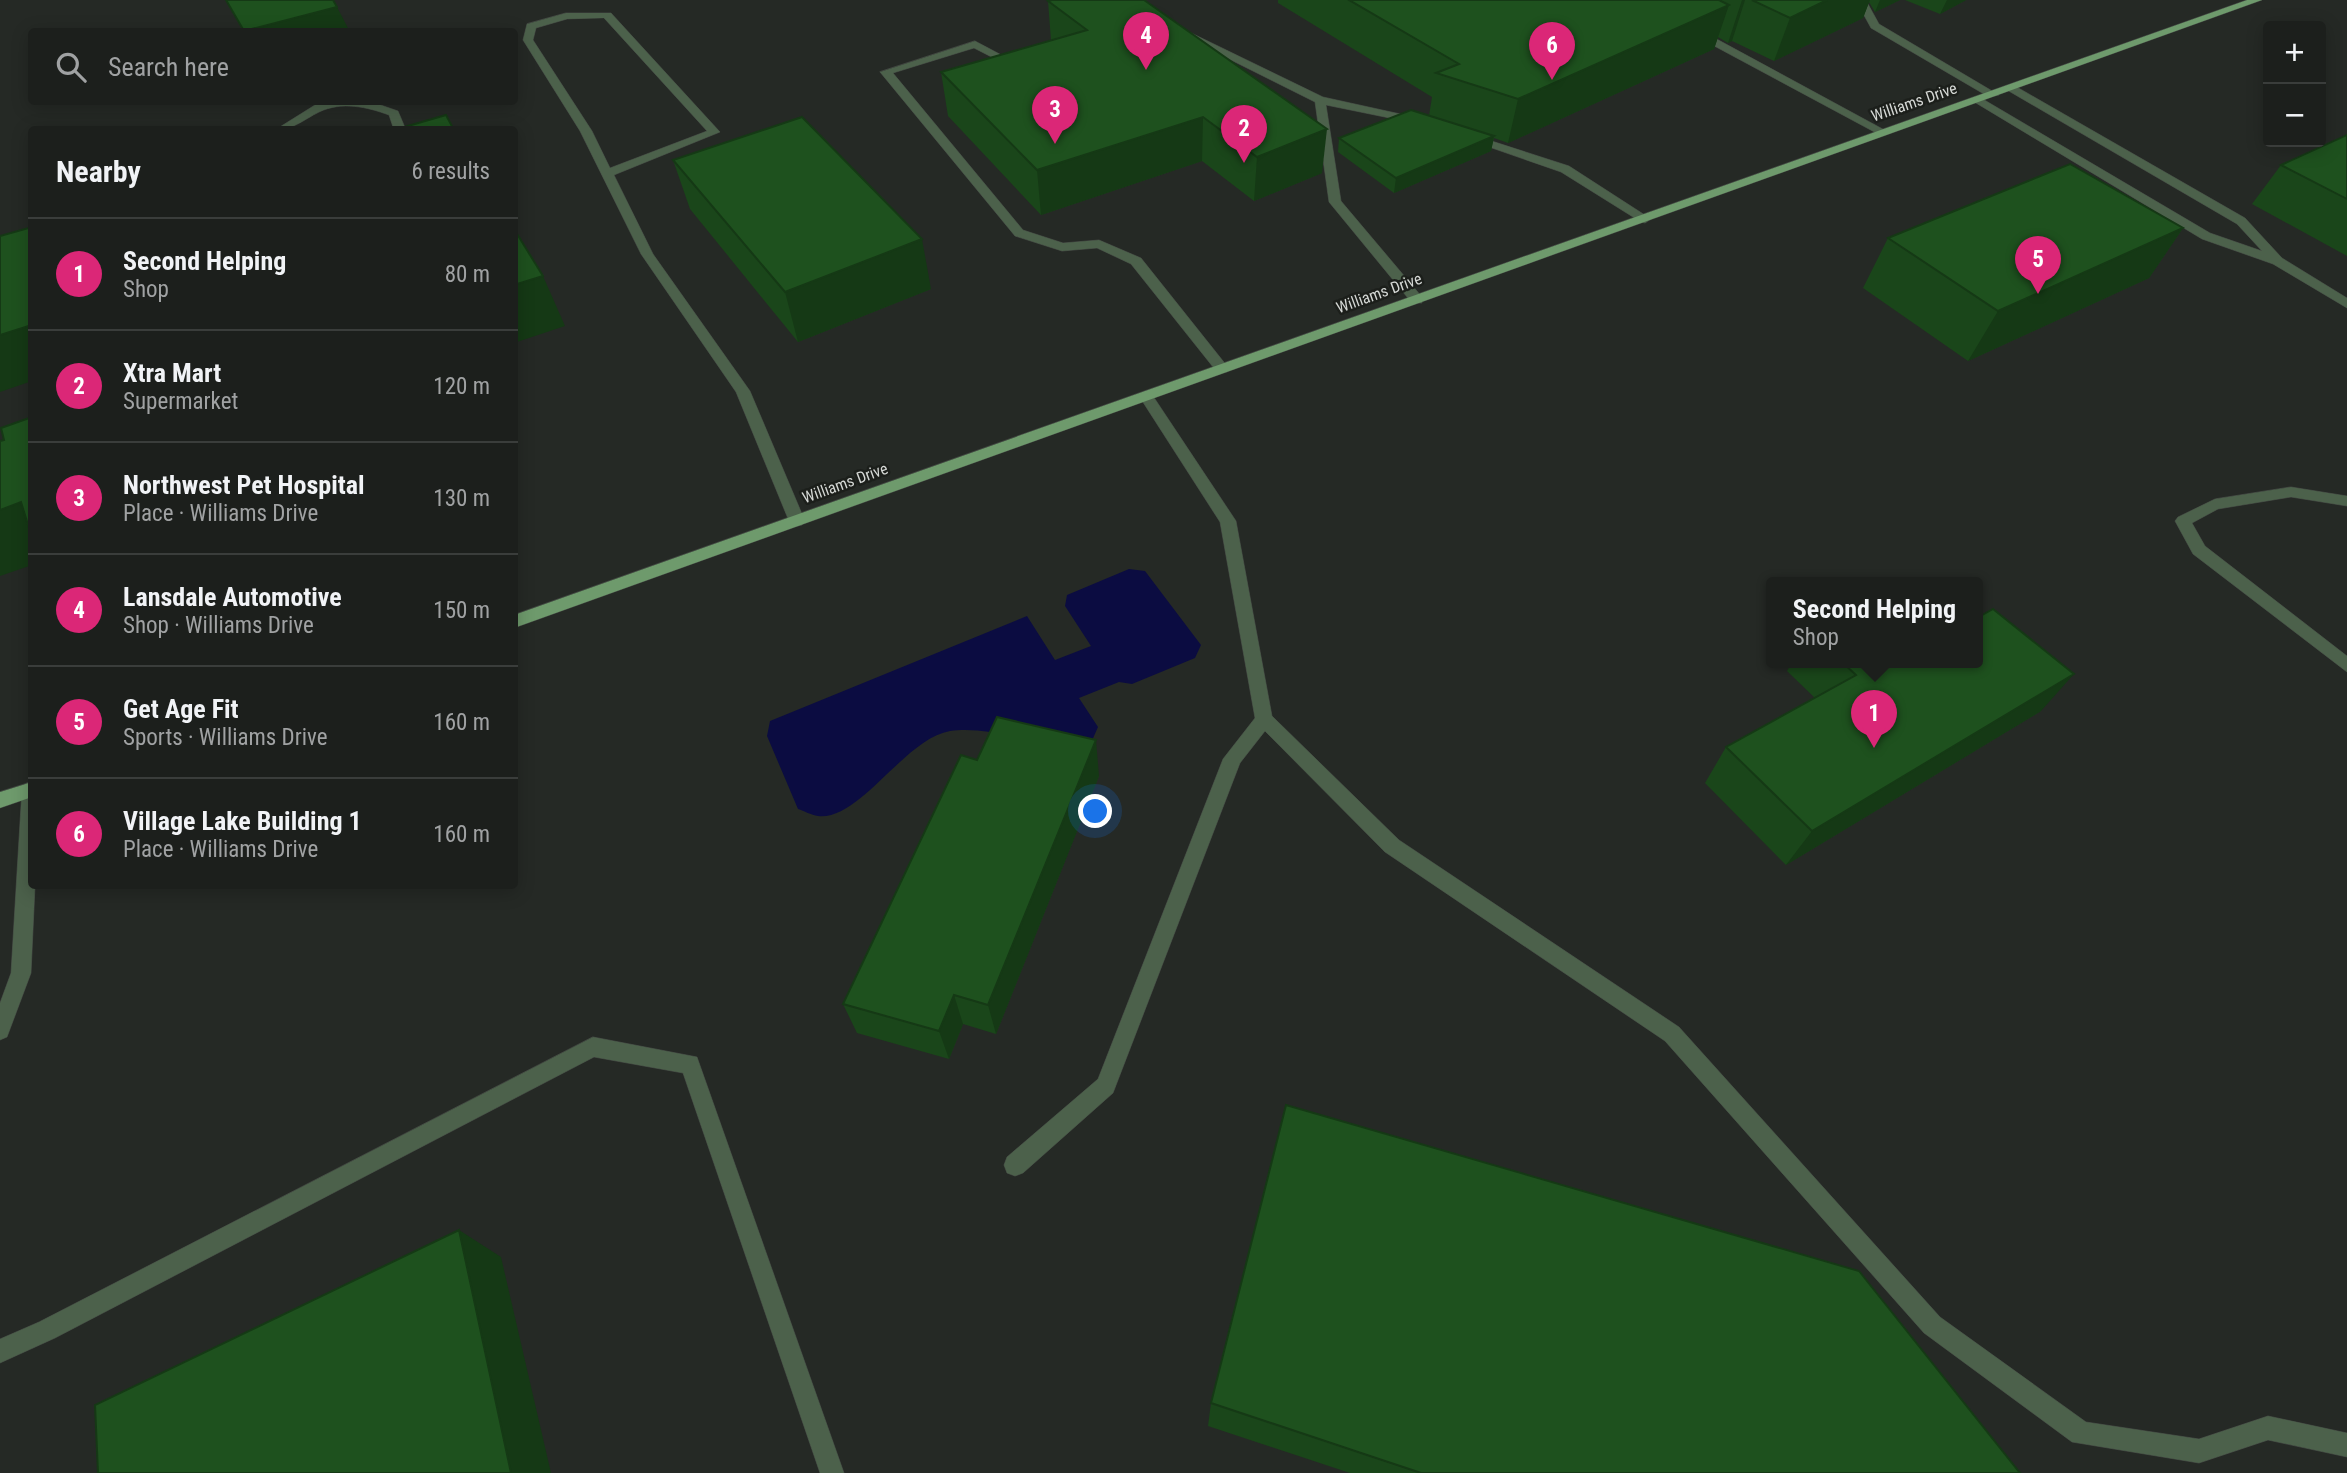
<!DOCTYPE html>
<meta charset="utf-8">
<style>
:root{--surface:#1c1f1c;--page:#252725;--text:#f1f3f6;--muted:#a0a2a3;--line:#3a3d3b;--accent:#db2777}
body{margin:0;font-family:"Roboto Condensed",sans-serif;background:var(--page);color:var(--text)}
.controls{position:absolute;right:21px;top:21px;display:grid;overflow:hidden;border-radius:7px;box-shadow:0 4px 18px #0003}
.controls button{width:63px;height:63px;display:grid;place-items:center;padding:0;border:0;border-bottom:2px solid var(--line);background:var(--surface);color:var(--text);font:35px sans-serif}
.you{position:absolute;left:1096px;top:812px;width:24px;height:24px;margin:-18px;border:5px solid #fff;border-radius:50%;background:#1a73e8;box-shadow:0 0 0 10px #1a73e833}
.badge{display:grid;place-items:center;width:46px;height:46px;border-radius:50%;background:var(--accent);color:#fff;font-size:23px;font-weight:700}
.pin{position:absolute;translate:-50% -58px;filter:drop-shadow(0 2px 4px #0008)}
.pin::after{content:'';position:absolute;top:37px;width:24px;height:21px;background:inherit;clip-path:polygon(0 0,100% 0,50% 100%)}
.popup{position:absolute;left:1766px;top:577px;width:217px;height:91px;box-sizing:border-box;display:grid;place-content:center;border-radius:7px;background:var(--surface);filter:drop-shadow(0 2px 5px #0005);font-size:23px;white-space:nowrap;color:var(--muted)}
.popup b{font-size:26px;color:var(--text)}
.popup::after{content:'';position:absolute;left:50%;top:100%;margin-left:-14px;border:14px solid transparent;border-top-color:var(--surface)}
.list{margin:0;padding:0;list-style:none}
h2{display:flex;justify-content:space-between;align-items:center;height:91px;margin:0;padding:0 28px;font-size:30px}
h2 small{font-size:23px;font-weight:400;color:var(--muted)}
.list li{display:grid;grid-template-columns:46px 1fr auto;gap:21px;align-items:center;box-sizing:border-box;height:112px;padding:0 28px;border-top:2px solid var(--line)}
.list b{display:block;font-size:26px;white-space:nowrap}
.list p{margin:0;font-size:23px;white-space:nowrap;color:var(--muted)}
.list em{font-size:23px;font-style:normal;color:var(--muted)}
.icon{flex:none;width:38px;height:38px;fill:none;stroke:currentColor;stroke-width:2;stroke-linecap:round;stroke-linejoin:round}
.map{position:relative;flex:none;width:2347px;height:1473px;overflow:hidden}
.search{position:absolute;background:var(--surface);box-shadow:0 4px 18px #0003;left:28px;top:28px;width:490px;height:77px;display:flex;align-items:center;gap:18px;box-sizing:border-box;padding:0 24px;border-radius:7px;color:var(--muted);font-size:26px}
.panel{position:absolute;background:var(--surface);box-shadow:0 4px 18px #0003;left:28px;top:126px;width:490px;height:763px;border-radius:7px}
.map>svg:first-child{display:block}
</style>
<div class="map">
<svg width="2347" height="1473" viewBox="0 0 2347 1473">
<rect width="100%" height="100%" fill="#252925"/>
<!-- water -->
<path fill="#0b0c41" d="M1129,569L1145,571L1201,645L1195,658L1132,684L1119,682L1079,698L1098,727L1087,752C1048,745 987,725 950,731C904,739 860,821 818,816C811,815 804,811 798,809L767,736L770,721L1027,616L1055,660L1091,646L1065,606L1067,595Z"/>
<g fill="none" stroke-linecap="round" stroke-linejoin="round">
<defs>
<g id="minor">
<polygon points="1846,0 1859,0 1868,4 1879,24 1999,95 1989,97 1871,28 1860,8"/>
<path d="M566,13H611L720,132L614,175L653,254L750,391L805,521L802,525L797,526L789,521L736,392L641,254L580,131L523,40L527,24ZM604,18L707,131L610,168L592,131L533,40L536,28L567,19Z"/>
<polygon points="1185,30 1323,97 1423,119 1423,123 1419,124 1326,105 1341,201 1422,297 1422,303 1412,303 1329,202 1315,102 1181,35 1180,33"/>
<polygon points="1692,30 1700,30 1890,133 1880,135 1692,34"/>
<polygon points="975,41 1024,67 1015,69 974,48 893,73 1023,230 1063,243 1099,240 1141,258 1227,366 1227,372 1217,372 1131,264 1097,248 1062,251 1015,236 880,72"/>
<polygon points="2007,86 2015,86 2245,218 2282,258 2347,298 2347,308 2273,264 2202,239 1971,100 1981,98 2210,233 2262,251 2237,224 2007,90"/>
<path d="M332,102H372L398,111L406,130H394L389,115C367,107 342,101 319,112C303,120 293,130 275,130L315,105Z"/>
<polygon points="1473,135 1569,166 1651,219 1645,223 1641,222 1561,172 1469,140 1467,138"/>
<polygon points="1146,391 1151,393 1236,521 1272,716 1399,840 1679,1027 1940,1317 2086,1422 2199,1439 2268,1416 2347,1433 2347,1457 2268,1440 2199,1463 2072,1442 1924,1333 1665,1041 1385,852 1265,731 1240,763 1113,1093 1023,1173 1015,1176 1007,1173 1004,1165 1007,1157 1098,1079 1223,759 1255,718 1220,522 1139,396"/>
<polygon points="2291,487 2347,496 2347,506 2291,497 2218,509 2192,523 2205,546 2347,656 2347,672 2193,554 2175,521 2178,517 2215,499"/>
<polygon points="31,782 32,886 35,886 31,973 7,1037 0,1040 0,1003 11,973 22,789 25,784"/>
<polygon points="593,1037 697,1057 844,1473 820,1473 683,1073 594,1057 55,1338 0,1363 0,1339 39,1322"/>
</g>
<g id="major">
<polygon points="2247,0 2262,0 514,628 514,615"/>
<polygon points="32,782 32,797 0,808 0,792"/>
</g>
</defs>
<!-- minor casing -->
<use href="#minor" stroke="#414541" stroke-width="1"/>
<!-- major casing -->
<use href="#major" stroke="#414541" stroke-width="1"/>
<!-- minor -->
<use href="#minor" fill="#4c614b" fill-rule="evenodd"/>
<!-- major -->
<use href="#major" fill="#6e9a6c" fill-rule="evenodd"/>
</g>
<!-- wall -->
<g fill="#1a461a">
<polygon points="1278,0 1900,0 1875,12 1869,2 1863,18 1774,61 1732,41 1728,43 1718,37 1714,49 1508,143 1494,138 1491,151 1394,193 1338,152 1339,138 1429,116 1432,97 1278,3"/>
<polygon points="1905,0 1966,0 1940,14"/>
<polygon points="1048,1 1322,173 1254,201 1202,161 1041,215 948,116 941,72 1051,40"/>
<polygon points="2347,135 2347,256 2252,204 2281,165"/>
<polygon points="673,160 931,289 798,342 690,209"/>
<polygon points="2183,228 2149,278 1968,361 1863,288 1888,238"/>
<polygon points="1792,662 1977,662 2041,711 1786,865 1705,783 1726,747 1815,698 1787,671"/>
<polygon points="977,760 1099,776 996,1034 963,1024 949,1059 857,1033 843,1004"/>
<polygon points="1211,1403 2020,1473 1350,1473 1208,1426"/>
</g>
<!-- shaded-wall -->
<g fill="#153915">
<polygon points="1742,0 1745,0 1732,41 1728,43"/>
<polygon points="1827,0 1870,0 1863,18 1774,61 1790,18"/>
<polygon points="1880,0 1900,0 1875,12"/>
<polygon points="1947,0 1966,0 1940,14"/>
<polygon points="1729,5 1714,49 1508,143 1518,99"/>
<polygon points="337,7 350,32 244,31"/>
<polygon points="1203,117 1202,161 1041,215 1037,170"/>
<polygon points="1327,129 1322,173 1254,201 1257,157"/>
<polygon points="1494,136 1491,151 1394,193 1396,178"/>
<polygon points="2183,228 2149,278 1968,361 1998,311"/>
<polygon points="922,239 931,289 798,342 785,292"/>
<polygon points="543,276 565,326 514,343 514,285"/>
<polygon points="32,325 32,381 0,392 0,335"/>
<polygon points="21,502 32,512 32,565 0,576 0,510"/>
<polygon points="2074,674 2041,711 1786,865 1812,831"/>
<polygon points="1096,740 1099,776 996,1034 988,1005"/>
<polygon points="954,995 963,1024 949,1059 939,1031"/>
<polygon points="459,1230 501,1257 551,1473 511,1473"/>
</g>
<!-- building -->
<g fill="#1e511e" stroke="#153915" stroke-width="2">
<polygon points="226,0 333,0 337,7 244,31"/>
<polygon points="1052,0 1144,0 1327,129 1257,157 1203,117 1037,170 941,72 1087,30 1048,1"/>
<polygon points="1349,0 1719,0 1729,5 1518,99 1436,73 1459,64"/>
<polygon points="1752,0 1827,0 1790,18"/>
<polygon points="1411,110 1494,136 1396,178 1339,138"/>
<polygon points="446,115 454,130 394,130"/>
<polygon points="802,117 922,239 785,292 673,160"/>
<polygon points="2347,135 2347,199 2281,165"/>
<polygon points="2070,164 2183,228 1998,311 1888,238"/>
<polygon points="32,227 32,325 0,335 0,236"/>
<polygon points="514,229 543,276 514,285"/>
<polygon points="32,417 32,538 21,502 0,510 0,441 4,440 1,428"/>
<polygon points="1993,609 2074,674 1812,831 1726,747 1856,675 1842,662 1977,662 1977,618"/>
<polygon points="997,717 1096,740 988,1005 954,995 939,1031 843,1004 961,755 977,760"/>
<polygon points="1286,1105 1859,1271 2020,1473 1421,1473 1211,1403"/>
<polygon points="459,1230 511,1473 98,1473 95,1405"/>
</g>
<g text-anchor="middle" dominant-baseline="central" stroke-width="5" stroke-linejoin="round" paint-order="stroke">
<!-- far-street labels -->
<g font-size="16" fill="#d5d8d5" stroke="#1c1f1b">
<text transform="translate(1914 102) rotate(-19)">Williams Drive</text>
<text transform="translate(1379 293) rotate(-20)">Williams Drive</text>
<text transform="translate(845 483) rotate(-20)">Williams Drive</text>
</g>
</g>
</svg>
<div class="controls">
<button>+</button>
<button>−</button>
</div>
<div class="you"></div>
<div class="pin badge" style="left:1874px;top:748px">1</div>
<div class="popup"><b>Second Helping</b>Shop</div>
<div class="pin badge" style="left:1244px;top:163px">2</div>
<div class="pin badge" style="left:1055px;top:144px">3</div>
<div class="pin badge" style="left:1146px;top:70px">4</div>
<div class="pin badge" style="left:2038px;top:294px">5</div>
<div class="pin badge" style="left:1552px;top:80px">6</div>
<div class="search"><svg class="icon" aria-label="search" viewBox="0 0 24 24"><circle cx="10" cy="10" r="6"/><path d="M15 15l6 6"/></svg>Search here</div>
<section class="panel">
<h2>Nearby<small>6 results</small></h2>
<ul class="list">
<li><span class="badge">1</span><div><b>Second Helping</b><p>Shop</p></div><em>80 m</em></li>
<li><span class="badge">2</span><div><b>Xtra Mart</b><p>Supermarket</p></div><em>120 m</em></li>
<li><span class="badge">3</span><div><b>Northwest Pet Hospital</b><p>Place · Williams Drive</p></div><em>130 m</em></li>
<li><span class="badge">4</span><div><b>Lansdale Automotive</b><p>Shop · Williams Drive</p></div><em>150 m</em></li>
<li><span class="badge">5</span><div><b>Get Age Fit</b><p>Sports · Williams Drive</p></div><em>160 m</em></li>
<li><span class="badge">6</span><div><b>Village Lake Building 1</b><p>Place · Williams Drive</p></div><em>160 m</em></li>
</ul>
</section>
</div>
